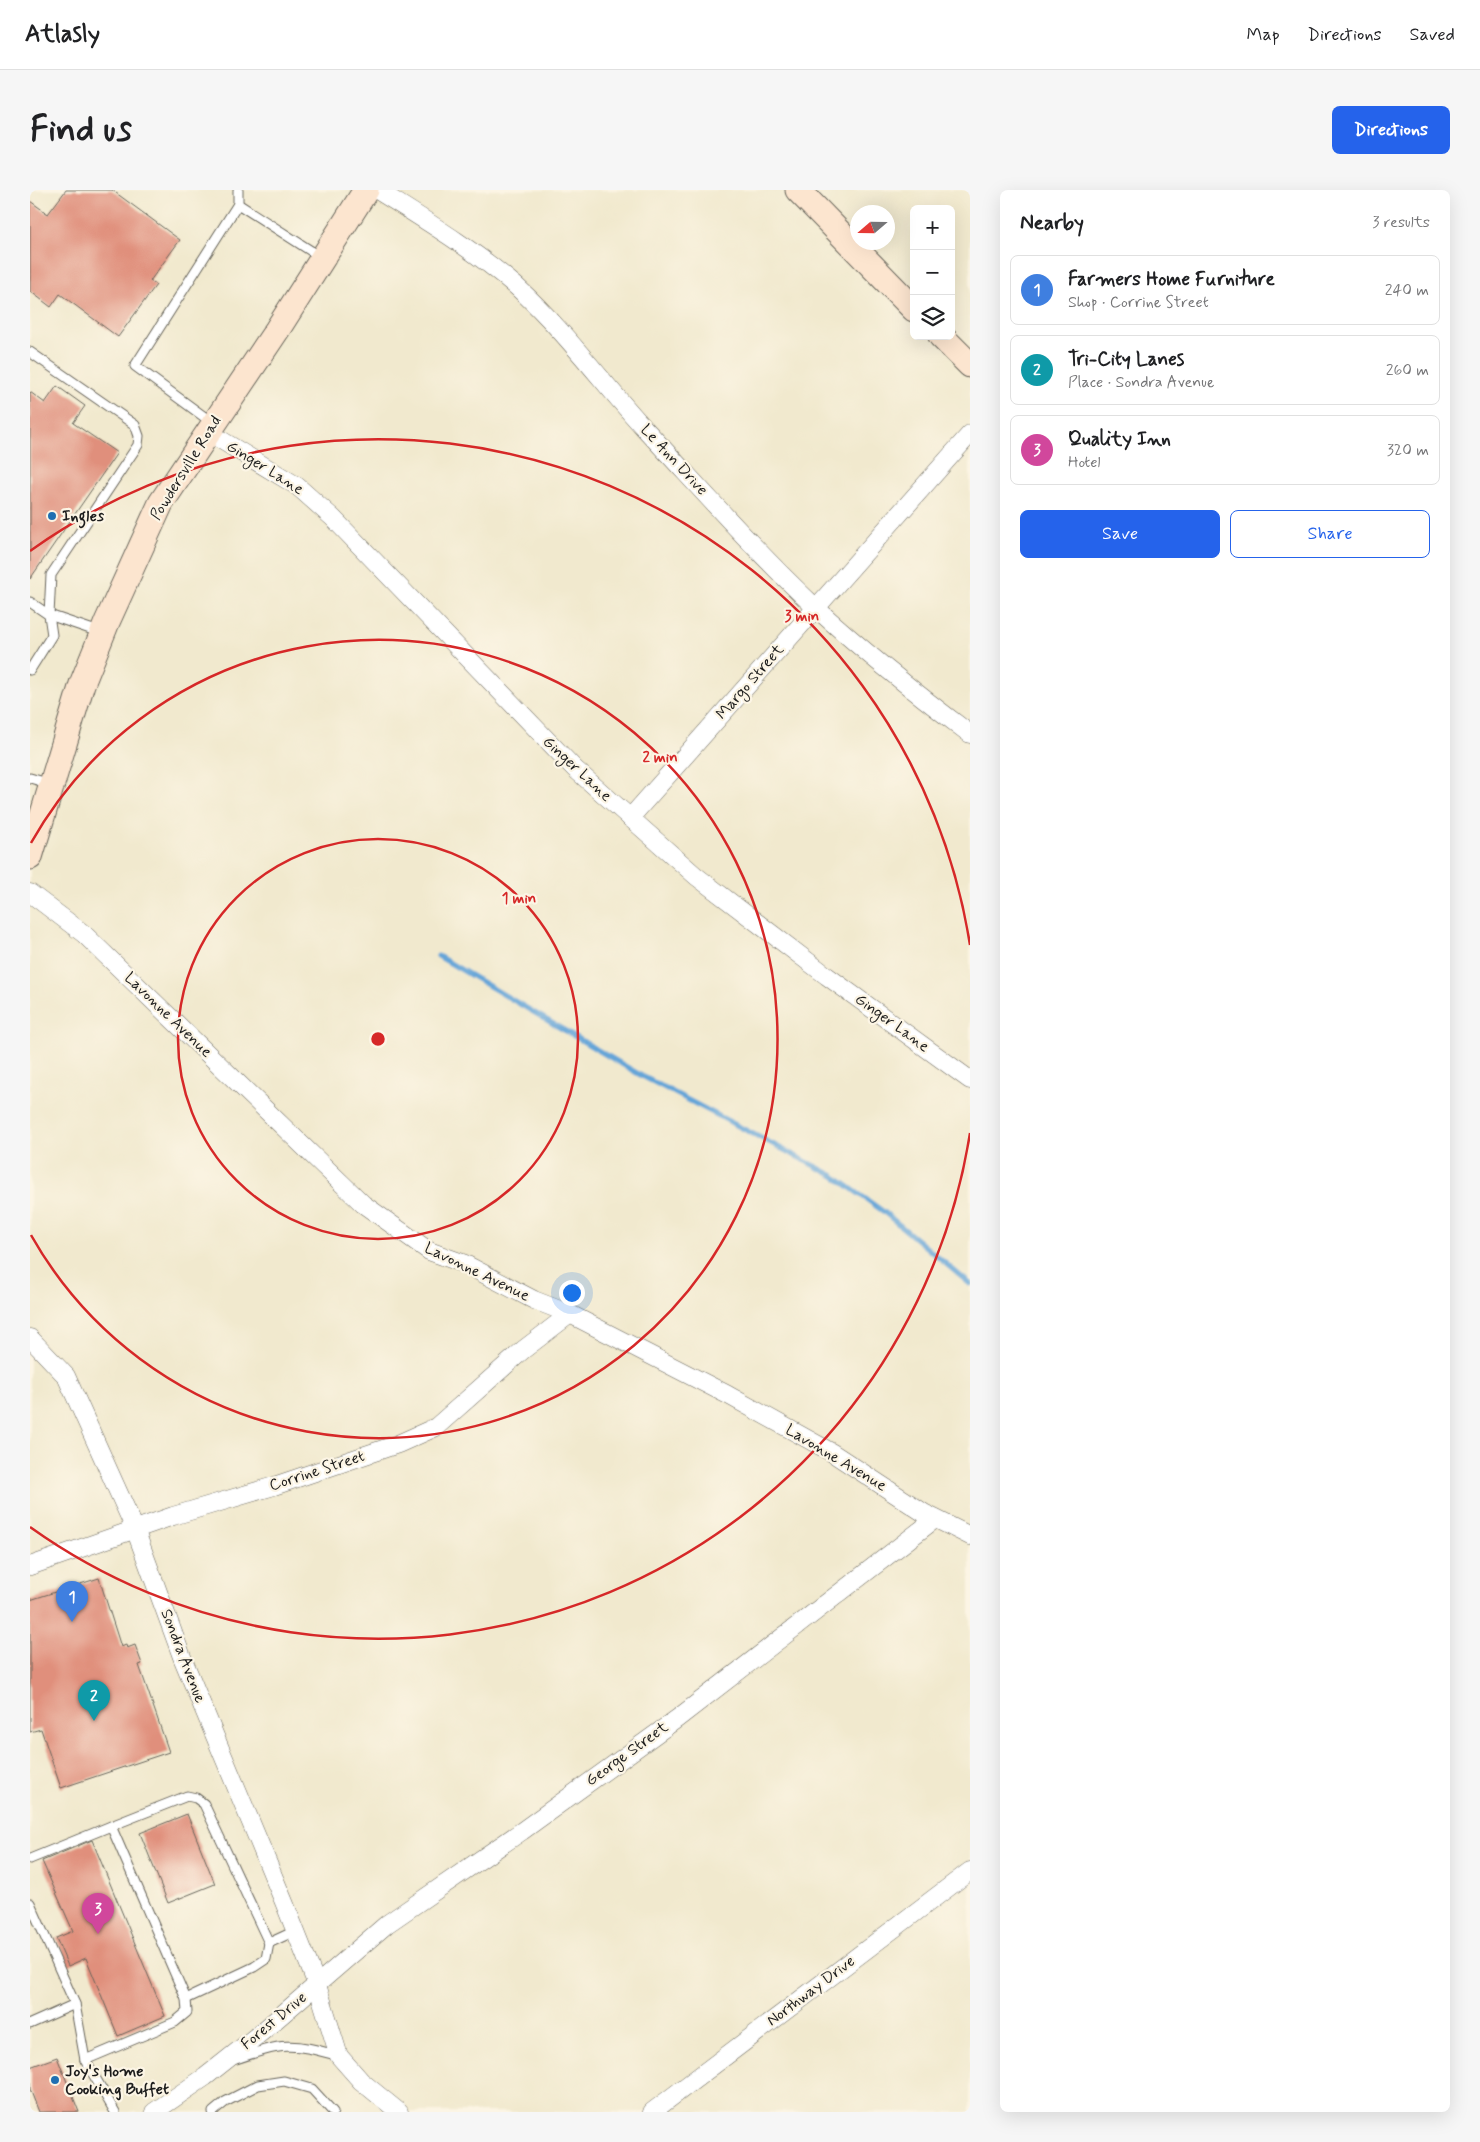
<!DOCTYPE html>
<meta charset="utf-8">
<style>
:root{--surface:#fff;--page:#f6f6f6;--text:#202124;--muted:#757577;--line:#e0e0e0;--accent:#2563eb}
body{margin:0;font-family:Mynerve,sans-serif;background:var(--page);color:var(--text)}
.controls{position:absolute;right:15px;top:15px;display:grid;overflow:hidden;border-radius:8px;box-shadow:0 5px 20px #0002}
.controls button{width:45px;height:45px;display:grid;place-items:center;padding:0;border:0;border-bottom:1px solid var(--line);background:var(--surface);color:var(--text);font:25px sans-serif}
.compass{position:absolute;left:820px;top:15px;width:45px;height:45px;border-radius:50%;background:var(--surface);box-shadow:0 5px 20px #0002;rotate:250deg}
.you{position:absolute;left:541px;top:1102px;width:18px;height:18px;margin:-12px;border:4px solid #fff;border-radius:50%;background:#1a73e8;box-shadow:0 0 0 8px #1a73e833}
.badge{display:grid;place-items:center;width:32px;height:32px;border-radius:50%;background:var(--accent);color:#fff;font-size:16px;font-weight:700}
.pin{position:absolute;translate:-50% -41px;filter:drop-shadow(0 1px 2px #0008)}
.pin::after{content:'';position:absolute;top:26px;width:18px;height:15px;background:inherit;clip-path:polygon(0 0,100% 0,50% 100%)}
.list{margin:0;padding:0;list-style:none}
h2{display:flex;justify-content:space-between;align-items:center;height:65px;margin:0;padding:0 20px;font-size:21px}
h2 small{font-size:16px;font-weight:400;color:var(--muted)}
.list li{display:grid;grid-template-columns:32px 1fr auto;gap:15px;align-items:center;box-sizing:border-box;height:70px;margin:0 10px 10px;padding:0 10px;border:1px solid var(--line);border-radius:8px}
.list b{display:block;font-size:19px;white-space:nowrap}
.list p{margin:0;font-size:16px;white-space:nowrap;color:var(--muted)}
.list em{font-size:16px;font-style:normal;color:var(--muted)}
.actions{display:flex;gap:10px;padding:15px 20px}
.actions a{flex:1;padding:11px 0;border:1px solid var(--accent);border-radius:8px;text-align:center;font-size:18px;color:var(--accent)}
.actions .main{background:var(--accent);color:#fff}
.icon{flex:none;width:28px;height:28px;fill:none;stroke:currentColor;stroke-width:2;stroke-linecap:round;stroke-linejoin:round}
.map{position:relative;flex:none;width:940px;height:1922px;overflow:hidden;border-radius:8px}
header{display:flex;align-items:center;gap:30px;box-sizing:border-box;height:70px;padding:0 25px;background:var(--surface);border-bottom:1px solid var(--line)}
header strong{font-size:24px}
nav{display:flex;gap:28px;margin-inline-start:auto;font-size:18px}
.intro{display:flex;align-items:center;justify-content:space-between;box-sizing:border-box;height:120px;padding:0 30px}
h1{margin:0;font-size:35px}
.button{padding:12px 22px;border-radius:8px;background:var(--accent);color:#fff;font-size:18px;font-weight:700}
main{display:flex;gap:30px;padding:0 30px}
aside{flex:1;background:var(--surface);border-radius:8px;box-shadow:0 5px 20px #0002}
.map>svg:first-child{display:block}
</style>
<header>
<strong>Atlasly</strong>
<nav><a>Map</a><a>Directions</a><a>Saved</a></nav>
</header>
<div class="intro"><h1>Find us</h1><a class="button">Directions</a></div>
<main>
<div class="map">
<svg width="940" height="1922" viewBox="0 0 940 1922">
<rect width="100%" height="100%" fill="#fcf5e5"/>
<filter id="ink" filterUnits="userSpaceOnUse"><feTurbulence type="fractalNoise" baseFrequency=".02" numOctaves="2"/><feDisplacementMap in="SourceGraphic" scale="10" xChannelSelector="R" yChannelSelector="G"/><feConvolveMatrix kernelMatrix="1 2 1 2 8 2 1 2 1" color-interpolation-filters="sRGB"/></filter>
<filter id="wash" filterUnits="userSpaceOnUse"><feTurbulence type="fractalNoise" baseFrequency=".0096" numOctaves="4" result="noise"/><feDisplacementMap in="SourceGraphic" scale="20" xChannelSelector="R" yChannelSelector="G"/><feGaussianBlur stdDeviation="1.12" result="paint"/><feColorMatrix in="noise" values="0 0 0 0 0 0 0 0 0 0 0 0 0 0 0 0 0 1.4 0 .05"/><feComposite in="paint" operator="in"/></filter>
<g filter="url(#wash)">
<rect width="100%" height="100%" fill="#f1e9ce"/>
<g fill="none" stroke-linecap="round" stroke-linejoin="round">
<!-- stream -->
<polyline stroke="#65a5d8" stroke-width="5" points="408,766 612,886 804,986 854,1022 940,1094"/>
</g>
<g id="blocks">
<!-- building -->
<g fill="#e08f7c">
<polygon points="36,0 82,0 150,50 120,91 126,95 88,147 30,104 21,117 0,101 0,11 18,24"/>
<polygon points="27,196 55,216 43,233 87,263 0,389 0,202 15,213"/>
<polygon points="69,1388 91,1457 96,1455 97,1458 105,1455 112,1474 109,1475 139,1562 31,1598 11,1539 0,1542 0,1410"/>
<polygon points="157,1624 185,1694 138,1713 110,1643"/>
<polygon points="62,1650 135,1826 88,1846 56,1768 38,1776 26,1748 43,1741 12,1671"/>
<polygon points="27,1867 49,1922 9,1922 0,1899 0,1877"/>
</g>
</g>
</g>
<g filter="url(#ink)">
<use href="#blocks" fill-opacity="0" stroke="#67645a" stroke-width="1"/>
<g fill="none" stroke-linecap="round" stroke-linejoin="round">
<defs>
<g id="lane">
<polyline points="208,14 208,0"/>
<polyline points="0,162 105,235 109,246 108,255 21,385 19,425 22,445 0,480"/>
<polyline points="184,234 105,176 208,14 292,68"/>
<polyline points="0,412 19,425 72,443"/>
<polyline points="0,588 21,594"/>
<polyline points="81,1636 157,1606 166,1608 174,1614 239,1753"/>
<polyline points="0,1669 81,1636 156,1809 157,1822 145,1832 55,1870"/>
<polyline points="0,1713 45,1814 0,1834"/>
<polyline points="156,1809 224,1777 236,1769 239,1753 265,1741"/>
<polyline points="45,1814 55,1870 85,1922"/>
<path d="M206,1869C253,1853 261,1852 309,1866"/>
<polyline points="183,1922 195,1912 228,1895 254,1891 282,1899 303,1922"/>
</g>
<g id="street">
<path d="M347,0C393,29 446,61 487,97C534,140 572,192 615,239C671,299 726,362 786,418C835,463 887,504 940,544"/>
<polyline points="178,242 267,296 303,328 545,579 666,686 797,786 940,890"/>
<polyline points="600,628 940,244"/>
<polyline points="0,703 54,744 333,1014 399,1061 435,1074 504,1110 540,1124 698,1205 801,1262 894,1323 940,1346"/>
<polyline points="0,1148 36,1186 105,1339 152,1467 254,1712 287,1795 309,1866 331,1891 369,1922"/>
<polyline points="0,1376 143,1326 244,1296 368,1254 406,1237 493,1160 540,1124"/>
<polyline points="124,1922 175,1887 233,1841 357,1734 492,1641 648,1528 905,1329"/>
<polyline points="622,1922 940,1681"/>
</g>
<g id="secondary">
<polyline points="768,0 884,119"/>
<polyline points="911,146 940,175"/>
<polyline points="0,667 52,494 77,432 131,313 247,140 336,0"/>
</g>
</defs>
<!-- lane casing -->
<use href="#lane" stroke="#67645a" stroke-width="11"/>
<!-- street casing -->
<use href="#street" stroke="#67645a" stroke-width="19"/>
<!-- secondary casing -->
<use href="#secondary" stroke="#67645a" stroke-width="27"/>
<!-- lane -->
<use href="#lane" stroke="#fff" stroke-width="9"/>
<!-- street -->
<use href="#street" stroke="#fff" stroke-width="18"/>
<!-- secondary -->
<use href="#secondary" stroke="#fce5cf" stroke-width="25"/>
</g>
</g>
<!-- distance rings -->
<g fill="none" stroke="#d62828" stroke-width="2.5">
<circle cx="348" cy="849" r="200"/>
<path d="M1 653A399 399 0 1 1 1 1045"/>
<path d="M940 943A599 599 0 0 1 0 1337M0 361A599 599 0 0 1 940 755"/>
</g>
<!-- markers -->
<g fill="#1f6fb2" stroke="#fcf5e5" stroke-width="2">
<circle cx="22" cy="326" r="5"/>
<circle cx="25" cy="1890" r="5"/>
</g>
<g text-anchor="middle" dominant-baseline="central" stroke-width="4.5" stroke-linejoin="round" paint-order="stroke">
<!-- street labels -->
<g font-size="16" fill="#1c1c1c" stroke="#fcf5e5">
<text transform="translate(644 270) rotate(47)">Le Ann Drive</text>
<text transform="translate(156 278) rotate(-58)">Powdersville Road</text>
<text transform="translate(235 278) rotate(32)">Ginger Lane</text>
<text transform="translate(720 492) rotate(-49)">Margo Street</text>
<text transform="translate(547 579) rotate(43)">Ginger Lane</text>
<text transform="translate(138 825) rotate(44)">Lavonne Avenue</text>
<text transform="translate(862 833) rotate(36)">Ginger Lane</text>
<text transform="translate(447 1082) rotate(26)">Lavonne Avenue</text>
<text transform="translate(806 1268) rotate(31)">Lavonne Avenue</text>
<text transform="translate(287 1281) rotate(-18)">Corrine Street</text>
<text transform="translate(153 1466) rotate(69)">Sondra Avenue</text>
<text transform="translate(597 1564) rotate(-36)">George Street</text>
<text transform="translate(781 1801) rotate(-37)">Northway Drive</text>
<text transform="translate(244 1831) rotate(-40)">Forest Drive</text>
</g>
<!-- poi labels -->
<g font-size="16" font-weight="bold" fill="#1c1c1c" stroke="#fcf5e5" text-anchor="start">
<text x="32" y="326">Ingles</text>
<text x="35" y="1881">Joy's Home<tspan x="35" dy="18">Cooking Buffet</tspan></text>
</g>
</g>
<circle cx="348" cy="849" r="8" fill="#d62828" stroke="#fcf5e5" stroke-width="2.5"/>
<g font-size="15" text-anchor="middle" font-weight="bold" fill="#d62828" stroke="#fcf5e5" stroke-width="4.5" stroke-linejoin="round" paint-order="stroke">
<text x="772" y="431">3 min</text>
<text x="630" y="572">2 min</text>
<text x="489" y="713">1 min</text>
</g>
</svg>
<div class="controls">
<button>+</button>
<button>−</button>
<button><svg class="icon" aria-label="layers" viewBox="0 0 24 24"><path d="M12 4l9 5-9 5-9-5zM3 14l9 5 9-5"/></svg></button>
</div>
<svg class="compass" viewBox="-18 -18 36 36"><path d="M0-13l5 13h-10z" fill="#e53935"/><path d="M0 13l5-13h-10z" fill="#757577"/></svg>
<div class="you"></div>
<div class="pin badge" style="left:42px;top:1432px;background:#3f7fe0">1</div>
<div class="pin badge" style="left:64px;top:1531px;background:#0f9aa8">2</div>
<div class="pin badge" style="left:68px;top:1744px;background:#d1479c">3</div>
</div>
<aside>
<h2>Nearby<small>3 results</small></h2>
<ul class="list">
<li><span class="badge" style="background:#3f7fe0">1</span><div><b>Farmers Home Furniture</b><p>Shop · Corrine Street</p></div><em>240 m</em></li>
<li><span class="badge" style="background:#0f9aa8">2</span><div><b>Tri-City Lanes</b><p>Place · Sondra Avenue</p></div><em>260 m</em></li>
<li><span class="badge" style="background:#d1479c">3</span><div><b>Quality Inn</b><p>Hotel</p></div><em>320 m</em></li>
</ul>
<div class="actions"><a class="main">Save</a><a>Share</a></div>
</aside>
</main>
